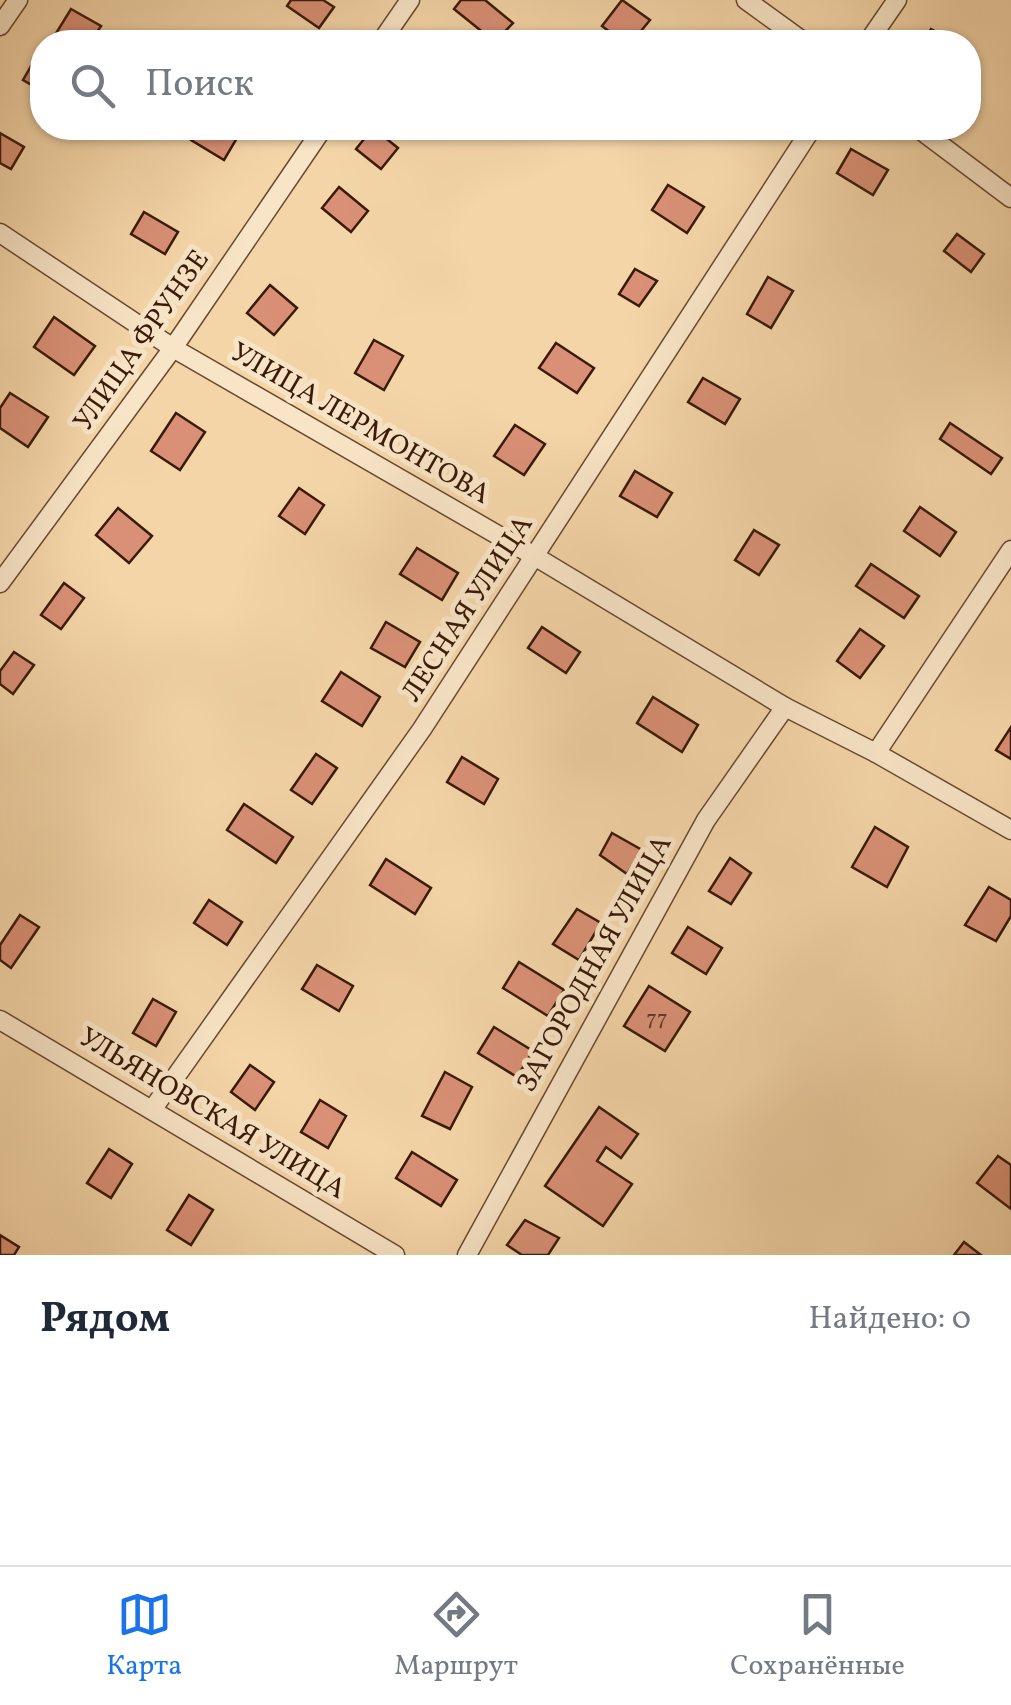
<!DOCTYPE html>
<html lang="ru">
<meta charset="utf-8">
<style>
:root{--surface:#fff;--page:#f6f6f7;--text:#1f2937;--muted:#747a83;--line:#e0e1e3;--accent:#1a73e8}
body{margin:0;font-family:Vollkorn,serif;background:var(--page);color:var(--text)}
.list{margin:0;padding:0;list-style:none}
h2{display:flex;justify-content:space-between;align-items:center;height:130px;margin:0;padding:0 40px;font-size:42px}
h2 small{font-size:32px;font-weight:400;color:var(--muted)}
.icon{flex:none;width:55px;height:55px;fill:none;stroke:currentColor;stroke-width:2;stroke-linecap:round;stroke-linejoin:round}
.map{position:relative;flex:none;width:1011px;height:1255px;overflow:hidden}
.search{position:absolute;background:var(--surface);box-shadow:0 2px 8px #0004;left:30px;right:30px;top:30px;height:110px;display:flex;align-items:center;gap:25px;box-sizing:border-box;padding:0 35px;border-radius:40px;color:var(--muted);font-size:38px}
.sheet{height:310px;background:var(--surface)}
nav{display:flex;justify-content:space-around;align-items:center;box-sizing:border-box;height:140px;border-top:2px solid var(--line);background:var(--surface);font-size:28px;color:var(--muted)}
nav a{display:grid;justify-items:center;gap:5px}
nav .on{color:var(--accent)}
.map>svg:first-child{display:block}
</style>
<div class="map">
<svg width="1011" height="1255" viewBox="0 0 1011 1255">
<rect width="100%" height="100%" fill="#f4d5a8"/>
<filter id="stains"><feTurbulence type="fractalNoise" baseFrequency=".002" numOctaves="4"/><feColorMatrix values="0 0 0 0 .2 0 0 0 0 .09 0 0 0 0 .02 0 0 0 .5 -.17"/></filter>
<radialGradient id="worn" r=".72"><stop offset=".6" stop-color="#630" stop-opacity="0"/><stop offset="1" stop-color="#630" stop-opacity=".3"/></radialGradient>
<!-- building -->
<g fill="#d99076" stroke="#3a1a08" stroke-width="2.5">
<polygon points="291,0 323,0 334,7 319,28 287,6"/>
<polygon points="461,0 485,0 513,23 495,42 454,9"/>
<polygon points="622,0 650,20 632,42 623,42 602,26"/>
<polygon points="71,9 101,26 91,42 69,42 55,35"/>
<polygon points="931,29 954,42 923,42"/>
<polygon points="38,54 42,56 42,91 23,80"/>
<polygon points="198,128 220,128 237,138 224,160 191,140"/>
<polygon points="373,128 398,148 381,169 356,149"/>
<polygon points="0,133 24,147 11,169 0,163"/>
<polygon points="851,149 888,170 873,195 837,173"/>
<polygon points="668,185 704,207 687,233 652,210"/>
<polygon points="339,187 368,211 351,232 322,208"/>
<polygon points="144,212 178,232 165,254 131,234"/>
<polygon points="957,234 984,254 971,272 944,251"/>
<polygon points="635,269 657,281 639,306 619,294"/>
<polygon points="768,277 793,291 771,328 747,314"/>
<polygon points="270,285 297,308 274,335 247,313"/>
<polygon points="54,317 95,346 74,375 34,347"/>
<polygon points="374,340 403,356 384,390 355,373"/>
<polygon points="556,343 594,368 577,393 539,368"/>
<polygon points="703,378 740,399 725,424 688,402"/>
<polygon points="10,393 48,417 28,447 0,428 0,408"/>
<polygon points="176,413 205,432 180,470 151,451"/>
<polygon points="950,423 1002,458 991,474 940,439"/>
<polygon points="515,425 545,444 524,475 494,456"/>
<polygon points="635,471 672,493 657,517 620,496"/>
<polygon points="299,488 324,505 305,534 279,516"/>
<polygon points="920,507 956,532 940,556 904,531"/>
<polygon points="118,508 152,536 129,563 96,535"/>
<polygon points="754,530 779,545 759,575 735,560"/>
<polygon points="417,548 458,573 442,600 400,574"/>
<polygon points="871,564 919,596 904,618 856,586"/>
<polygon points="64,583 84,598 61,629 41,615"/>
<polygon points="386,622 420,642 405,667 371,648"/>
<polygon points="542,627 580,652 566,673 528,648"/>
<polygon points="860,629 884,646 860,678 837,661"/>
<polygon points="14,652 34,665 13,694 0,684 0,671"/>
<polygon points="341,672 380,697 362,726 322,701"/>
<polygon points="653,697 698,725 682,752 637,723"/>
<polygon points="1011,727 1011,759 996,750"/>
<polygon points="316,754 337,768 312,804 291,790"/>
<polygon points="462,757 498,779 484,804 447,782"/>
<polygon points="244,804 293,837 276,863 227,830"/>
<polygon points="875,827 908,847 887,887 852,867"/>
<polygon points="612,833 642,850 627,874 600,855"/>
<polygon points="730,858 751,873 731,904 709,891"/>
<polygon points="386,859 431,888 415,914 370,885"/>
<polygon points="989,887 1011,900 1011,916 996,941 965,925"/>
<polygon points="209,900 242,922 227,945 194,923"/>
<polygon points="577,909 601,923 579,960 553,944"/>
<polygon points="20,915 39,927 11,968 0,960 0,945"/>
<polygon points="688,927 722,948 706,974 672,953"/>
<polygon points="519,962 564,990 548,1016 503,988"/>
<polygon points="317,965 353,986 339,1011 302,989"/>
<polygon points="649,986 690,1012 665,1051 624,1026"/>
<polygon points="153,999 176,1012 156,1046 133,1033"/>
<polygon points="494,1027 533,1051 517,1077 478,1053"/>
<polygon points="250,1065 274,1082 255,1110 231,1092"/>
<polygon points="445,1072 472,1087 450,1129 422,1116"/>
<polygon points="320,1100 346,1116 328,1148 301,1132"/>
<polygon points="599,1107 638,1134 621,1158 606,1147 597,1161 632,1184 603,1226 545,1186"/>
<polygon points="109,1149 132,1164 111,1198 87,1183"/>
<polygon points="412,1152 457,1180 441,1206 396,1178"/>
<polygon points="998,1156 1011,1165 1011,1209 977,1183"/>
<polygon points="189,1195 213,1210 191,1245 167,1230"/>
<polygon points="525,1220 559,1238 548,1255 522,1255 507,1245"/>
<polygon points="0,1235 19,1247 14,1255 0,1255"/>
<polygon points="964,1242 981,1255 954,1255"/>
</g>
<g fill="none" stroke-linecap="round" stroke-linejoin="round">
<defs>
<g id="minor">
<polyline points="746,0 804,42"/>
<polyline points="0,26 18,0"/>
<polyline points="381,42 410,0"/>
<polyline points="868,42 897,0"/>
<polyline points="918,128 1011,198"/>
<polyline points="0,233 173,348 536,557 785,707 876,753 1011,830"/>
<polyline points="0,583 173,348 323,128"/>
<polyline points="876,753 1011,550"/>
<polyline points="0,1020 395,1255"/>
<polyline points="152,1110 422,729 812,128"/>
<polyline points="467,1255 706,820 785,707"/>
</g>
</defs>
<!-- minor casing -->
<use href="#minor" stroke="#684930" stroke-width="21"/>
<!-- minor -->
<use href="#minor" stroke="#f8e4c6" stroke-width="18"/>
</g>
<g text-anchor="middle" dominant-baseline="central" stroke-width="10" stroke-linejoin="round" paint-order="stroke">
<!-- number labels -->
<g font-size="22" fill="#623824">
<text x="657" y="1019">77</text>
</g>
<!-- street labels -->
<g font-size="28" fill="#3a1a08" stroke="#f8e4c6">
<text transform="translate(142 341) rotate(-55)">УЛИЦА ФРУНЗЕ</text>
<text transform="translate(360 424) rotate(30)">УЛИЦА ЛЕРМОНТОВА</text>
<text transform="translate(468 609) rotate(-57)">ЛЕСНАЯ УЛИЦА</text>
<text transform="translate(595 964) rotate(-61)">ЗАГОРОДНАЯ УЛИЦА</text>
<text transform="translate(212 1114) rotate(31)">УЛЬЯНОВСКАЯ УЛИЦА</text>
</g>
</g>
<rect width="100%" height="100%" filter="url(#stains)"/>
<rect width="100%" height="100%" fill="url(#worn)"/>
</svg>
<div class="search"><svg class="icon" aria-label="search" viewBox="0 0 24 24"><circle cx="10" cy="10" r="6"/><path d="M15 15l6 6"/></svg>Поиск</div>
</div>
<section class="sheet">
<h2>Рядом<small>Найдено: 0</small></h2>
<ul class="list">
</ul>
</section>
<nav>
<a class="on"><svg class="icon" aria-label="map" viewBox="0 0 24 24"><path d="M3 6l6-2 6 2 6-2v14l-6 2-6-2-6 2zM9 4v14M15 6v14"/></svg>Карта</a>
<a><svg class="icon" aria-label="directions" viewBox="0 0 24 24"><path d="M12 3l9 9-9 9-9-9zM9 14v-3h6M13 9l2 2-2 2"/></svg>Маршрут</a>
<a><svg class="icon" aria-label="saved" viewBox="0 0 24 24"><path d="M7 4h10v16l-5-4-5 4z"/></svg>Сохранённые</a>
</nav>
